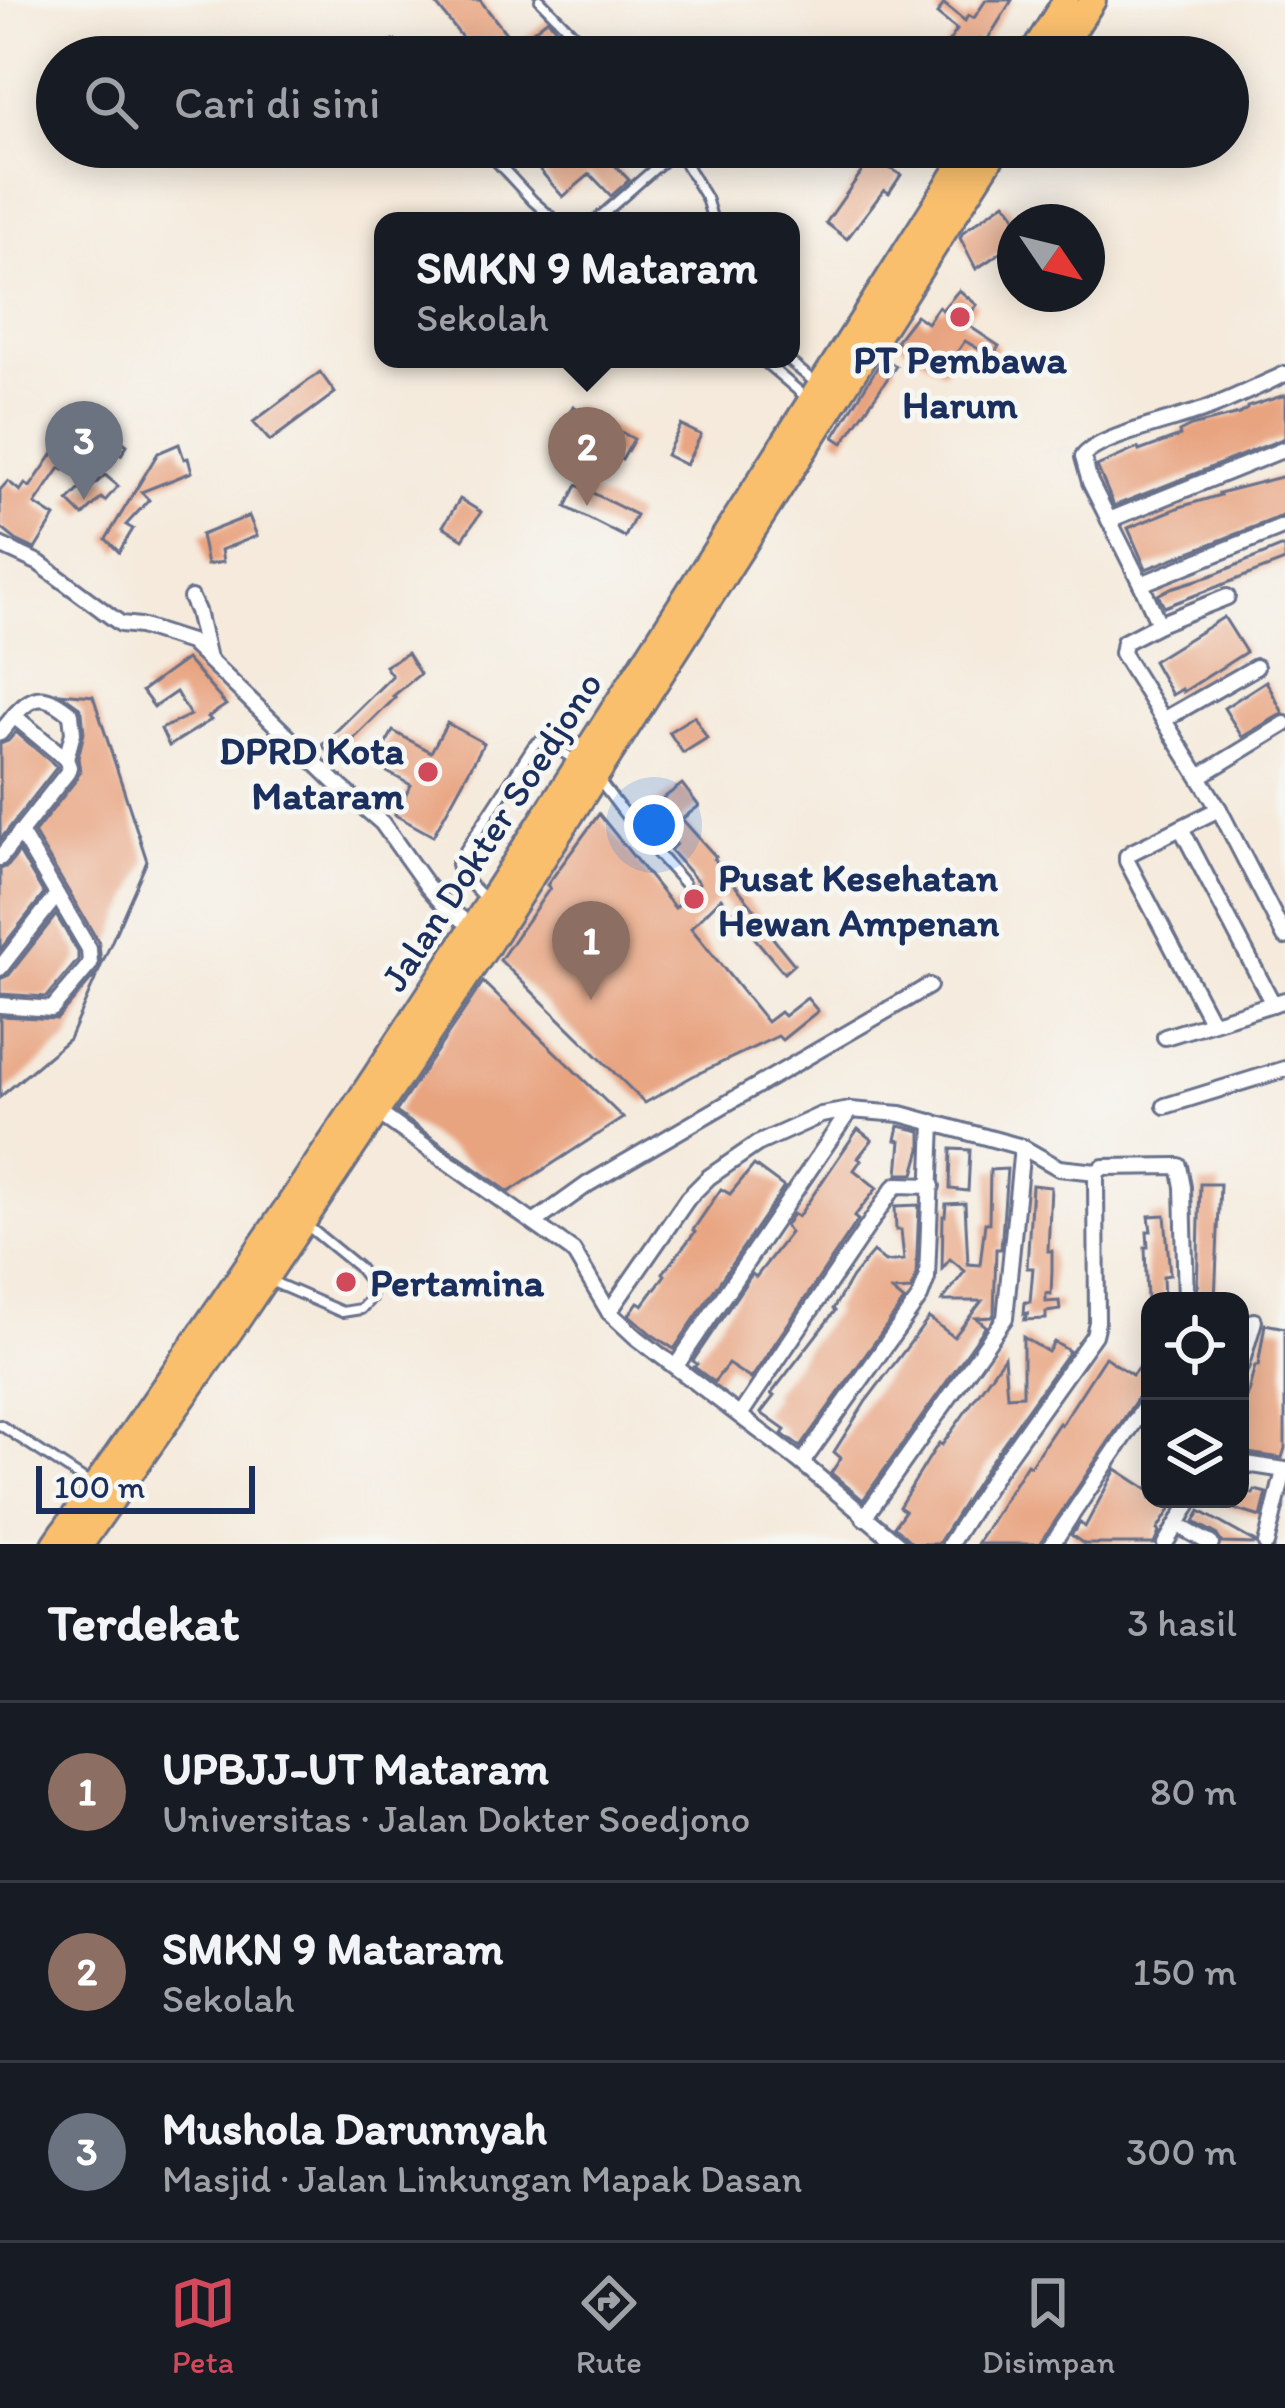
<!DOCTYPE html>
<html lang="id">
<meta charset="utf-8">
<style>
:root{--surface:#171b24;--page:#242831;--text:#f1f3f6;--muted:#9ea1a6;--line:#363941;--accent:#d1495b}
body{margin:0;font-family:Itim,sans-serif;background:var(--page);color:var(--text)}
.controls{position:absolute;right:36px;bottom:36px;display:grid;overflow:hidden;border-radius:24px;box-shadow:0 6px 30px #0003}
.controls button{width:108px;height:108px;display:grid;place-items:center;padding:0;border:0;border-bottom:3px solid var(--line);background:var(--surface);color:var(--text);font:60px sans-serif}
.compass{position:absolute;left:997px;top:204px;width:108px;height:108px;border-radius:50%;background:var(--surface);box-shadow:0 6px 30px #0003;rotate:125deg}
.scale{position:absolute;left:36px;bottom:30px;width:219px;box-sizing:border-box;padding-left:12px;border:6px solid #1b2f5e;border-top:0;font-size:33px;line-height:42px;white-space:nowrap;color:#1b2f5e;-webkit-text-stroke:9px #f6f6f2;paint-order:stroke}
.you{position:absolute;left:654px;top:825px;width:42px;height:42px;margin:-30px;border:9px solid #fff;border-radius:50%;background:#1a73e8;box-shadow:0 0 0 18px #1a73e833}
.badge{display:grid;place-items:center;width:78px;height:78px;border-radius:50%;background:var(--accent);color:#fff;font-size:39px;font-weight:700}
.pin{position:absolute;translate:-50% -99px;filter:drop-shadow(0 3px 6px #0008)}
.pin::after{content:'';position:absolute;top:63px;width:42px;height:36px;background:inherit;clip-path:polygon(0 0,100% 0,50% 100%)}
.popup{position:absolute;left:374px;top:212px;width:426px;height:156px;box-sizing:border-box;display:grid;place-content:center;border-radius:24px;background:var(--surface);filter:drop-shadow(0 3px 9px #0005);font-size:39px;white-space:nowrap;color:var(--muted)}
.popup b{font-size:45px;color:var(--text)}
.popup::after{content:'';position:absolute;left:50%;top:100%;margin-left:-24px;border:24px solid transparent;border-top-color:var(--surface)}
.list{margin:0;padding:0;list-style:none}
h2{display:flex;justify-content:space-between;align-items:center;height:156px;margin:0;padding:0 48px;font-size:51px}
h2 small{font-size:39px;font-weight:400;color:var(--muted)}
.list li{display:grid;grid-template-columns:78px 1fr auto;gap:36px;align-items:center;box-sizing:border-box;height:180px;padding:0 48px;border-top:3px solid var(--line)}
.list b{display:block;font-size:45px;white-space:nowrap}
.list p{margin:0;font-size:39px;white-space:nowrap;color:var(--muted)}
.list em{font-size:39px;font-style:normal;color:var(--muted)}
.icon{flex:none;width:66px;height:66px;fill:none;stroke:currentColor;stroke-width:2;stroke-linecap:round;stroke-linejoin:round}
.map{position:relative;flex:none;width:1285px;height:1544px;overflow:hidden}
.search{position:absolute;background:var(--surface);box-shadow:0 6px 30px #0003;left:36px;right:36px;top:36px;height:132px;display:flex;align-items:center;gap:30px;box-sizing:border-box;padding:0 42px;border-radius:66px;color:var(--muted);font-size:45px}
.sheet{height:696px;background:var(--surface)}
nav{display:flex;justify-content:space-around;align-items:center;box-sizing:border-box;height:168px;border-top:3px solid var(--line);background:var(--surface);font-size:33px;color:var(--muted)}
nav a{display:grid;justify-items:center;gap:6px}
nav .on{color:var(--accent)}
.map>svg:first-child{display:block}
</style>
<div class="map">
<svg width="1285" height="1544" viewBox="0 0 1285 1544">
<rect width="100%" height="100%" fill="#f6f6f2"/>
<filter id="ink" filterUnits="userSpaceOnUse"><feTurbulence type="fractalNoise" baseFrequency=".00833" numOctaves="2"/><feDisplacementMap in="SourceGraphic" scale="24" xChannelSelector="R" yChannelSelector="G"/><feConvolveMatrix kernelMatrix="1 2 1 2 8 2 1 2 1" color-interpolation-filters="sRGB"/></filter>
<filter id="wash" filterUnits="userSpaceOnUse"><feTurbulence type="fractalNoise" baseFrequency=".004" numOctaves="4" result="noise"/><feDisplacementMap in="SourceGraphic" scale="48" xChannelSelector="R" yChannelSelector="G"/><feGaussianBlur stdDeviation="2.7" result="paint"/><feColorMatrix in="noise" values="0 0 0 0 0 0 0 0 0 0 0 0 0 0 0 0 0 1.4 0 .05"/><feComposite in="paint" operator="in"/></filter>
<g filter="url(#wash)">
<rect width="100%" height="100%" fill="#f5eadb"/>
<g id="blocks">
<!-- building -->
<g fill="#e8a37f">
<polygon points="433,0 480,0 512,41 491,57 477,57"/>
<polygon points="986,0 1012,0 986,42 981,39 968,57 938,57 957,30 937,14 944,4 965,21 968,15 974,18"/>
<polygon points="548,19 552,24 577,57 525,57 515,45"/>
<polygon points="520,147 621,147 608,158 629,180 611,196 590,174 563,197"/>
<polygon points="872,157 901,175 889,193 884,190 847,239 826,223"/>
<polygon points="1005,202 1015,215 1015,243 976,269 960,238 963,232"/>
<polygon points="959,290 977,305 963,322 999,346 992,357 965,341 943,372 896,341 916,315 927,323 938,307 942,310"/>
<polygon points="883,358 896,366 843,443 834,437"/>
<polygon points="320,372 335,393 270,441 253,422"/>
<polygon points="1285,395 1285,438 1114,506 1097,466 1138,448 1139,451 1180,436 1179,432 1191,426 1239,414 1247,409 1247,407"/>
<polygon points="573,406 634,439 622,460 562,428"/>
<polygon points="76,420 104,442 111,433 127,445 121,455 108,446 100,459 82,447 64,470 60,468 35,504 55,517 35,549 16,540 0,527 0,490 8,481 20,491 25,484 30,487"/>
<polygon points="681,425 701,435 686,465 666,455"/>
<polygon points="179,444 184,459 188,458 192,472 141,492 149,500 126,525 133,529 119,552 106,539 158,453"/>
<polygon points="105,475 118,486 105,501 101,498 83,516 68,501 85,484 90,489"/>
<polygon points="1285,476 1285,515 1146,569 1128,528 1180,507 1220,495 1219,493"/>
<polygon points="577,485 636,515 625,537 566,507"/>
<polygon points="460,499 481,512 463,539 443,526"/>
<polygon points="249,516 257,536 221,550 223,562 207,565 201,535"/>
<polygon points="1281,547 1285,547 1285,561 1164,607 1158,595 1171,588 1210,576"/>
<polygon points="1224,617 1246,652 1183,692 1182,689 1172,695 1153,661"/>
<polygon points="407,653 420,674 393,696 395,698 334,758 322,745 392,676 385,666"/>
<polygon points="186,659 226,705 208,717 211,720 169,746 161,729 190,715 176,692 154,707 142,691"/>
<polygon points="1266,681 1283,713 1242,737 1224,708"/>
<polygon points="60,693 93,696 147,861 69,1039 0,1097 0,1016 57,1019 99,971 101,965 99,943 34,833 76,780 80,771 78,758 84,733 82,712 78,706"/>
<polygon points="694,716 707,738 683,753 669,732"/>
<polygon points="447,723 484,743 433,836 395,815 411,785 374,765 393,731 431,752"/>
<polygon points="16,732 57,767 0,840 0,744 8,741"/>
<polygon points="682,784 699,806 682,819 716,857 714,859 771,929 768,932 794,964 784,973 721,898 691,928 767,1022 780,1012 784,1016 807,998 818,1011 782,1040 778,1036 693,1076 645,1103 500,960 550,888 547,885 599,814 675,908 699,883 670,850 676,844 649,809"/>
<polygon points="19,852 44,894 0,950 0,869 8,866"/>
<polygon points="56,915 78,952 78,960 47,997 0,994 0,979 9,975"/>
<polygon points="483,982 623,1118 509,1192 396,1112"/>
<polygon points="899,1126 921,1131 921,1149 914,1174 898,1174 901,1141 896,1140"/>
<polygon points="858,1129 872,1140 858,1158 861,1160 854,1170 877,1188 854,1217 858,1220 751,1379 728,1364 714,1382 694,1367 697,1364 693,1361 752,1274 756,1277 790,1233 785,1226 793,1214 798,1217"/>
<polygon points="951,1149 970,1150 968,1191 950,1189"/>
<polygon points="754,1165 784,1187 674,1349 651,1334 629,1315 638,1302 643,1305 665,1275 663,1273 695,1232 693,1230 721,1189 730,1194"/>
<polygon points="1007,1169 1001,1249 996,1249 994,1314 992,1317 976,1318 986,1326 863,1500 831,1473 841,1458 834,1452 866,1401 929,1318 954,1337 982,1301 942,1301 965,1271 950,1259 942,1269 943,1216 945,1216 946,1204 965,1203 968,1264 980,1265 985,1223 989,1223 990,1170"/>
<polygon points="1200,1184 1220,1184 1215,1301 1200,1301 1201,1292 1197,1292"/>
<polygon points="1032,1185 1051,1187 1048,1251 1052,1251 1052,1271 1051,1294 1046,1293 1046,1302 1059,1301 1060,1310 1046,1312 1046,1319 1024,1320 1028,1313 1024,1314 1025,1302 1030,1302 1033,1268 1027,1268"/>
<polygon points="919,1205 916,1276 911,1290 892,1291 904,1301 800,1447 782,1434 785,1430 761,1413 774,1396 771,1394 835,1311 833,1309 852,1277 873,1252 885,1262 904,1260 901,1230 896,1230 895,1206"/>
<polygon points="1165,1215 1170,1275 1163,1276 1164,1301 1147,1301 1145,1247 1148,1247 1147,1231 1151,1231 1149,1216"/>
<polygon points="1265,1324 1285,1328 1285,1448 1282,1458 1240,1452 1243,1411 1255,1366 1258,1366"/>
<polygon points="1023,1337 1048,1352 1054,1342 1069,1351 988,1465 938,1544 913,1544 894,1526 905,1511 899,1507 931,1455 939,1443 942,1445 1004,1357 1007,1396 1023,1395"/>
<polygon points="1150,1354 1150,1388 1141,1393 1040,1544 977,1544 1027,1464 1030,1466 1059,1423 1061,1425 1105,1357 1132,1375"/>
<polygon points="1116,1469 1150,1491 1150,1499 1163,1499 1173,1505 1157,1530 1159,1532 1154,1544 1084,1544 1071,1535 1080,1523 1085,1527"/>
<polygon points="1240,1490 1253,1494 1255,1490 1267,1493 1261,1517 1211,1502 1211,1499 1240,1499"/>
<polygon points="1200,1511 1255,1542 1255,1544 1222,1543 1216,1534 1194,1522"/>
</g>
</g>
</g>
<g filter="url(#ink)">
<use href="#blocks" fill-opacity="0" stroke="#67708a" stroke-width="3"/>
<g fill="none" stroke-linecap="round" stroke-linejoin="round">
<defs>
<g id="lane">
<polyline points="540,0 596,57"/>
<polyline points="394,46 404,57"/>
<polyline points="483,147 533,201 556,221"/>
<polyline points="676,148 706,198 713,221"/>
<polyline points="595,221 677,149"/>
<polyline points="761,359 808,399"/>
<polyline points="787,359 818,385"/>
<polyline points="601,783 639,833 684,883"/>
<polyline points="485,899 458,872 456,864 533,746 538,742 553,746 576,761"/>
<polyline points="268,1280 342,1312 361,1309 371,1298 368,1280 358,1267 304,1223"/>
<polyline points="0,1425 89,1483"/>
</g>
<g id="street">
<path d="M1285,374C1259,386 1233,399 1206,409C1179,419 1096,437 1083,457L1090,482L1141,584L1285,526"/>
<polyline points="1109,520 1285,449"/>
<polyline points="0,545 39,563 121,624 140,626 190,642 337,784 382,823 427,886 444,905 472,927"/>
<polyline points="1141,584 1159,624 1227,597"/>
<polyline points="191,598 197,611 208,659"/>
<polyline points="1159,624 1124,642 1122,653 1219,809 1285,937"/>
<path d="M14,716C35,691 47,695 71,714L73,733L66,759"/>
<polyline points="1165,719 1256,667"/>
<polyline points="0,733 14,716 66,759 69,767 67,773 0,858"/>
<polyline points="1200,776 1285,724"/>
<polyline points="1181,828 1273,1004"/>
<polyline points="0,968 57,895"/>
<polyline points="0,1005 52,1009 90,964 89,949 20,832"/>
<polyline points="1211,1021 1127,861 1127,856 1132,852 1219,809"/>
<polyline points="1165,1037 1285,1000"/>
<polyline points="1165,1106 1285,1069"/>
<polyline points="377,1112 573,1251 609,1312 636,1337 802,1463 898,1544"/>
<polyline points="1022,1147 1059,1168 1097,1172"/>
<polyline points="535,1222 588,1184 929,986"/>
<polyline points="609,1312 688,1198 709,1177 757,1144 821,1115 850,1110 901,1114 1022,1147 1005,1318 864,1518"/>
<polyline points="676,1366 850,1110"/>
<polyline points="1240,1368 1254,1321"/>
<polyline points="740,1415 893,1189 897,1185 932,1186"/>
<polyline points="802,1463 920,1297 927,1278 933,1122"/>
<polyline points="1240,1463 1285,1470"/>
<polyline points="1177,1525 1211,1544"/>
<polyline points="950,1544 997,1471 1094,1335 1097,1322 1096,1178 1097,1172 1103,1167 1179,1166 1183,1187 1186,1301"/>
<polyline points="1052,1544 1150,1399"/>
<polyline points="1165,1544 1192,1499"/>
<polyline points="1266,1544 1284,1471"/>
</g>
<g id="highway">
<polyline points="1030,57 1066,0"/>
<polyline points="1056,57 1093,0"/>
<path d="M55,1544C157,1397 259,1251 358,1102C567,786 769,466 972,147"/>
<polyline points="81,1544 239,1318 484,951 998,147"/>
</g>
</defs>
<!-- lane casing -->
<use href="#lane" stroke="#67708a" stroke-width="14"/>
<!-- street casing -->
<use href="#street" stroke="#67708a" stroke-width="20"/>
<!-- highway casing -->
<use href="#highway" stroke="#67708a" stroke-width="30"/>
<!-- lane -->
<use href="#lane" stroke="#fff" stroke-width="8"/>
<!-- street -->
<use href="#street" stroke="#fff" stroke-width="14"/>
<!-- highway -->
<use href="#highway" stroke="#f9bf6d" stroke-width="24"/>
</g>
</g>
<!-- markers -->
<g fill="#d1495b" stroke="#f6f6f2" stroke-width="4.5">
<circle cx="960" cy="317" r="12"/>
<circle cx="428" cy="772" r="12"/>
<circle cx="694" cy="899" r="12"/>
<circle cx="346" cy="1282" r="12"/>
</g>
<g text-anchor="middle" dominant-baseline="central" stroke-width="10" stroke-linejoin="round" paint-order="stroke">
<!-- poi labels -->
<g font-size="39" font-weight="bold" fill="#1b2f5e" stroke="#f6f6f2" text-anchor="start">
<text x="960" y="359" text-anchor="middle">PT Pembawa<tspan x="960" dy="45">Harum</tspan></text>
<text x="404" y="750" text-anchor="end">DPRD Kota<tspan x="404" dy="45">Mataram</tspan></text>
<text x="718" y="877">Pusat Kesehatan<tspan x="718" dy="45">Hewan Ampenan</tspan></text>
<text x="370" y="1282">Pertamina</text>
</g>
<!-- street labels -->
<g font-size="39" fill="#1b2f5e" stroke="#f6f6f2">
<text transform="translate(491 831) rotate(-57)">Jalan Dokter Soedjono</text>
</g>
</g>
</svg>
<div class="controls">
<button><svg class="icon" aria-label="locate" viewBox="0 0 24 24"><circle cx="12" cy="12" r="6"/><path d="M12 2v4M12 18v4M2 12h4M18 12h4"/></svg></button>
<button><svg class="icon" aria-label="layers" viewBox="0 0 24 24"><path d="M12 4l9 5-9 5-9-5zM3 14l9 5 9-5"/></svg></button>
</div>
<svg class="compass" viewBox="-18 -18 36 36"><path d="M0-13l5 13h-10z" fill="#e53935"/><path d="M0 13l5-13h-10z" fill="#9ea1a6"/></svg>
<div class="scale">100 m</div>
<div class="you"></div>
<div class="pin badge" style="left:591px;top:1000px;background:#8d6e63">1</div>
<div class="pin badge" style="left:587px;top:506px;background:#8d6e63">2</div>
<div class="popup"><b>SMKN 9 Mataram</b>Sekolah</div>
<div class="pin badge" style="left:84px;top:500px;background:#6b7280">3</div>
<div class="search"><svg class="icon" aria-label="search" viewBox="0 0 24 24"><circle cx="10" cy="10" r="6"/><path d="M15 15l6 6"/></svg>Cari di sini</div>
</div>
<section class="sheet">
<h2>Terdekat<small>3 hasil</small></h2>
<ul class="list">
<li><span class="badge" style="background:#8d6e63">1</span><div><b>UPBJJ-UT Mataram</b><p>Universitas · Jalan Dokter Soedjono</p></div><em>80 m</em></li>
<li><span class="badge" style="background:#8d6e63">2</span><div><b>SMKN 9 Mataram</b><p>Sekolah</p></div><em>150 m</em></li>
<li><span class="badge" style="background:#6b7280">3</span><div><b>Mushola Darunnyah</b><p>Masjid · Jalan Linkungan Mapak Dasan</p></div><em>300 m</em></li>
</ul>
</section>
<nav>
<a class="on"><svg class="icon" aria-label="map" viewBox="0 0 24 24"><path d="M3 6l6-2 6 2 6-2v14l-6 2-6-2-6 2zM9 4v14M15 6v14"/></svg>Peta</a>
<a><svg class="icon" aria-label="directions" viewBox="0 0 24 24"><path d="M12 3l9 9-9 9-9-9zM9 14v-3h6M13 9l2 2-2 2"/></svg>Rute</a>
<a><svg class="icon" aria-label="saved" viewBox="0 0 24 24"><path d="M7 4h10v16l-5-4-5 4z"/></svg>Disimpan</a>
</nav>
